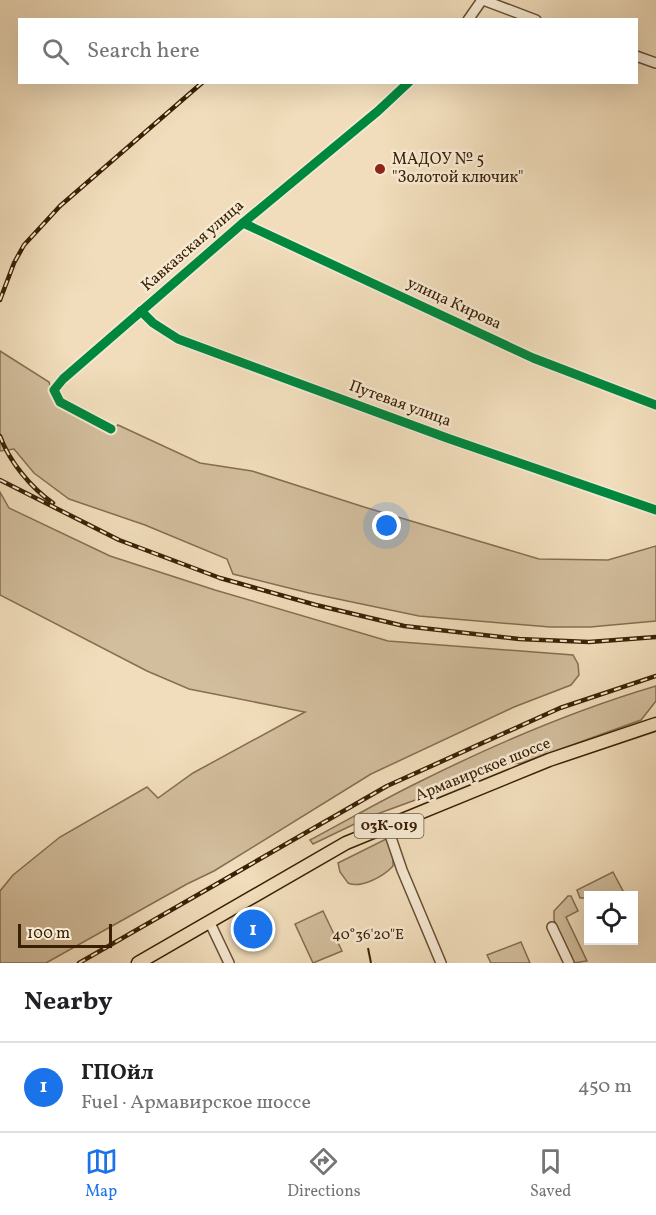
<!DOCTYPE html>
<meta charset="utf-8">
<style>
:root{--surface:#fff;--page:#f2f2f2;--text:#202124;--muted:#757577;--line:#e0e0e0;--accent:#1a73e8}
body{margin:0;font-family:Vollkorn,serif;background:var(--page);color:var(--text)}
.controls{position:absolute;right:18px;bottom:18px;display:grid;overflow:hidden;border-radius:0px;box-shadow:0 6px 24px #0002}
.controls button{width:54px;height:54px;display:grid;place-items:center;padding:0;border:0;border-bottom:2px solid var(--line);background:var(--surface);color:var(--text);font:30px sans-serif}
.scale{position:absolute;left:18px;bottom:15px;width:94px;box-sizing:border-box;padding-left:6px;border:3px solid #3a2003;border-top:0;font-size:16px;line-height:21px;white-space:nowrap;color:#3a2003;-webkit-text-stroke:4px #f6e9d3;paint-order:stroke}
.you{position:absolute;left:387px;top:526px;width:21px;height:21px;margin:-15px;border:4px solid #fff;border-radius:50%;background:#1a73e8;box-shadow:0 0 0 9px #1a73e833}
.badge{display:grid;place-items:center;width:39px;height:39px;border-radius:50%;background:var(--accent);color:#fff;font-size:20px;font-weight:700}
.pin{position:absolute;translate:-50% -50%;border:3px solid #fff;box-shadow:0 2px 6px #0006}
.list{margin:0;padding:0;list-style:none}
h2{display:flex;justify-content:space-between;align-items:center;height:78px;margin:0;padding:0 24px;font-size:26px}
h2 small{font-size:20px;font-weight:400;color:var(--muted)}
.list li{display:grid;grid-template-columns:39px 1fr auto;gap:18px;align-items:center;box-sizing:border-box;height:90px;padding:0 24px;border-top:2px solid var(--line)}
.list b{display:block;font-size:22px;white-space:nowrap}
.list p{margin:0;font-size:20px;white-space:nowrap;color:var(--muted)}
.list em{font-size:20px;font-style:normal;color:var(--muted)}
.icon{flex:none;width:33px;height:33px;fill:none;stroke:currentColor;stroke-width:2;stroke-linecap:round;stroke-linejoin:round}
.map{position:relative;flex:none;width:656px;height:963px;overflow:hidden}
.search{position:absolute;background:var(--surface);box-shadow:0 6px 24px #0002;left:18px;right:18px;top:18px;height:66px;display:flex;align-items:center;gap:15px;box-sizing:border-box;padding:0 21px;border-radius:0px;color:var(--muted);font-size:22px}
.sheet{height:168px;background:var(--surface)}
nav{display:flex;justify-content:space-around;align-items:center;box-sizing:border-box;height:84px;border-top:2px solid var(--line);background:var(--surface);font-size:16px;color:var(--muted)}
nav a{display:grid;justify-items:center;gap:3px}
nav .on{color:var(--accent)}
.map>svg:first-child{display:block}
</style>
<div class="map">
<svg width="656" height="963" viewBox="0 0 656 963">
<rect width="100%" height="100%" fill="#f1ddbb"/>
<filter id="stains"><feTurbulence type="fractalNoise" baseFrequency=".00333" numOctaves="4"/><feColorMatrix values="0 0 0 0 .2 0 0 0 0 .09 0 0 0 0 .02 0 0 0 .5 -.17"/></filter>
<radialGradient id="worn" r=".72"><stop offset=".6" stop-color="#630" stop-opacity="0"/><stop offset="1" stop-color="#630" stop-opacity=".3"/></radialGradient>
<!-- green -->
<g fill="#d2bd9c" stroke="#866e50" stroke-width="1.5">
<polygon points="0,351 49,382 55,402 110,432 118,425 200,463 252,471 364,507 539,559 608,560 656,546 656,621 590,627 550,627 419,616 309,593 233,574 227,559 145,525 69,499 34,473 14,449 0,451"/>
<polygon points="0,492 9,508 110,556 215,590 388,641 573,655 578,664 579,675 571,685 514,707 371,774 214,871 187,884 46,963 0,963 0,891 13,875 60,837 147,787 158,798 193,773 305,712 189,689 147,671 0,595"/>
<path d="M656,686V701L641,720L522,763L483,766L448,788L369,817L313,844L310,840C346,821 382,800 419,782C495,744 575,710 656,686Z"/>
<path d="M386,839L393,855V866C384,876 361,889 348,883L340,872L338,863Z"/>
<polygon points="613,872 623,891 615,895 588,896 588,898 580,898 577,890"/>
<polygon points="568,896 571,896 578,911 566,917 587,961 573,963 554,920 554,911"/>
<polygon points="323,911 342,951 313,963 295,924"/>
<polygon points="521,942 530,963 491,963 487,955"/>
</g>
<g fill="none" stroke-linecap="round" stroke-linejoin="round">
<defs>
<g id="minor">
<polyline points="483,0 536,20"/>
<polyline points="468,20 482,0"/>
<polyline points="636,56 656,63"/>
<polyline points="243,223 533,358 656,405"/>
<polyline points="141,311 153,323 178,339 447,438 656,510"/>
<polyline points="111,429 60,402 54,390 63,379 243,223 378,111 409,82"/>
<polyline points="387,826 402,870 441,963"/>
<polyline points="210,923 229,963"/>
<polyline points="552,927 569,963"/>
</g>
<polyline id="major" points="138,963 346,843 549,760 656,724"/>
</defs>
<!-- minor casing -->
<use href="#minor" stroke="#684f31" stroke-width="12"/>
<!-- major casing -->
<use href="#major" stroke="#3a2003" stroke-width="15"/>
<!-- minor -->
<use href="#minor" stroke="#f6e9d3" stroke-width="9"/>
<!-- major -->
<use href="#major" stroke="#f1ddbb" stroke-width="12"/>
<defs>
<g id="rail">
<polyline points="0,300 14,263 24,245 60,206 203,82"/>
<path d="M0,436C9,461 31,488 53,503"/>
<polyline points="0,480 119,540 220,578 316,605 404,626 519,639 589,642 656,637"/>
<polyline points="79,963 387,786 560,708 656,676"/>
</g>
</defs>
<!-- rail casing -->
<use href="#rail" stroke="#3a2003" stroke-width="4.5"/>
<!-- rail -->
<use href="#rail" stroke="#f6e9d3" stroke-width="2" stroke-dasharray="7" stroke-linecap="butt"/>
<defs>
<g id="cycleway">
<polyline points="243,223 533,358 656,405"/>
<polyline points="141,311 153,323 178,339 447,438 656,510"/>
<polyline points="111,429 60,402 54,390 63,379 243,223 378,111 409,82"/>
</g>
</defs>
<!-- cycleway casing -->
<use href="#cycleway" stroke="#f6e9d3" stroke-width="13"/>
<!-- cycleway -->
<use href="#cycleway" stroke="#00873e" stroke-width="9"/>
</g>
<!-- ticks -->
<path fill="none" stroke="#3a2003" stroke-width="2" d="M368,948L371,963"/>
<!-- markers -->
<circle fill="#8f2418" stroke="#f6e9d3" stroke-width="2" cx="380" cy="169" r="6"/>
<g text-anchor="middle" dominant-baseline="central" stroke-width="5" stroke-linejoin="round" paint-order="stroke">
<!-- shield labels -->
<rect fill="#f6e9d3" stroke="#725c41" stroke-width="1.5" x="354.5" y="814" width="69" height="24" rx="4.5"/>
<g font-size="15" font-weight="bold" fill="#3a2003">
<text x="389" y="826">03К-019</text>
</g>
<!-- poi labels -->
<g font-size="16" fill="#3a2003" stroke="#f6e9d3" text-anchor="start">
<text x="392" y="160">МАДОУ № 5<tspan x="392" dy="18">"Золотой ключик"</tspan></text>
</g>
<!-- street labels -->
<g font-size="16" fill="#3a2003" stroke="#f6e9d3">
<text transform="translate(193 246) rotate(-41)">Кавказская улица</text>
<text transform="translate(454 304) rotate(25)">улица Кирова</text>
<text transform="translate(400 404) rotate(20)">Путевая улица</text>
<text transform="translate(483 770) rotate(-22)">Армавирское шоссе</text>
</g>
</g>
<g font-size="15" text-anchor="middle" fill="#3a2003" stroke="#f6e9d3" stroke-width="5" stroke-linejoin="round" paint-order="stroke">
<text x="368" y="939">40°36'20"E</text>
</g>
<rect width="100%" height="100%" filter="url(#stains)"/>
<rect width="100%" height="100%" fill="url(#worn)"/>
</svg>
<div class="controls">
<button><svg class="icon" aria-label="locate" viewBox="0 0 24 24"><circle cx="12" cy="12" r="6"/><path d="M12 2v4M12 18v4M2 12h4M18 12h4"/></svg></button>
</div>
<div class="scale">100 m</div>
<div class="you"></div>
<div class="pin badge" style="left:253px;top:929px">1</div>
<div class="search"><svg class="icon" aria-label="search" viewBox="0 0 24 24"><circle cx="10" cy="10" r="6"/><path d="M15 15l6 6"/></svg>Search here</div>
</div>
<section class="sheet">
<h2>Nearby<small></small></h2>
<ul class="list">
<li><span class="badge">1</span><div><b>ГПОйл</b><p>Fuel · Армавирское шоссе</p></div><em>450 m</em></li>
</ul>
</section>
<nav>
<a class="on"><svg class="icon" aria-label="map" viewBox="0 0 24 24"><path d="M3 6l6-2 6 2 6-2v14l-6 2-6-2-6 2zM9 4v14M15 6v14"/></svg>Map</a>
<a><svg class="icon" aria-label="directions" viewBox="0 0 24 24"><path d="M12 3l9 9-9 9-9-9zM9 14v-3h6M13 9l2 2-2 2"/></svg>Directions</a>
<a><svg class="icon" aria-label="saved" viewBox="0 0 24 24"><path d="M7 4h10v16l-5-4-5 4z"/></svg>Saved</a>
</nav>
